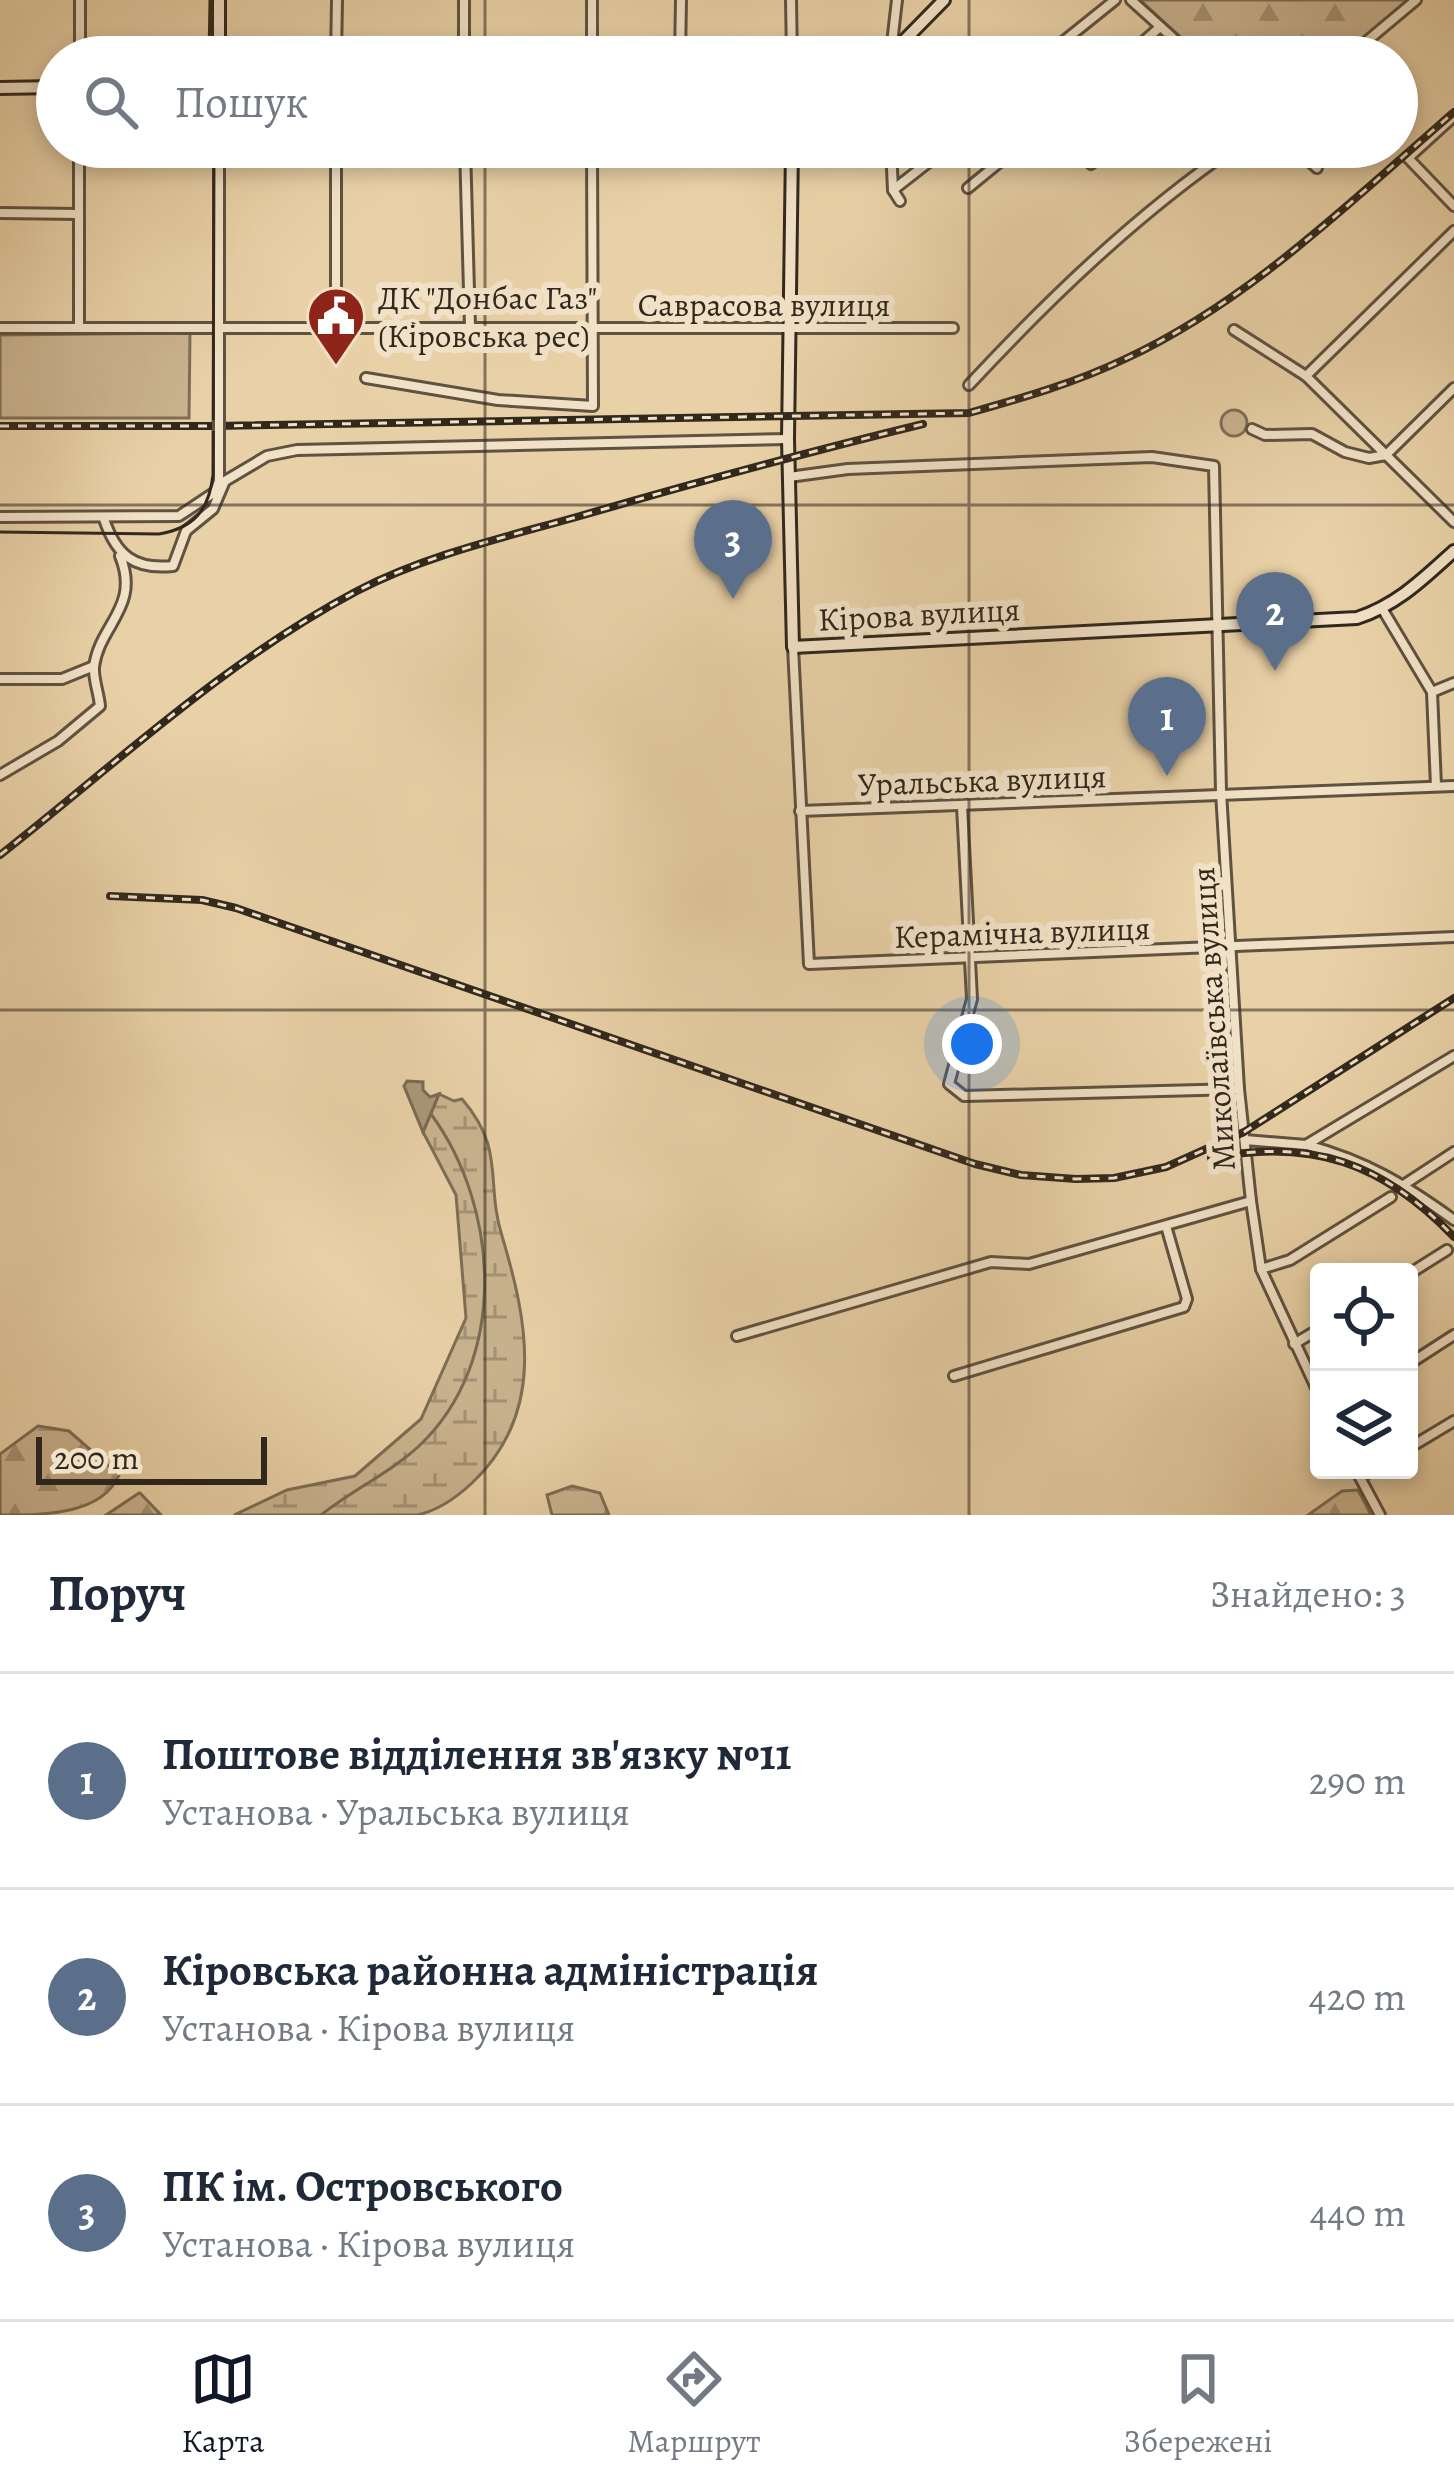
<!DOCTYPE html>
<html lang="uk">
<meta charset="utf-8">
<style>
:root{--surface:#fff;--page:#f6f6f7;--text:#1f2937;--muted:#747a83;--line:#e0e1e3;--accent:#111827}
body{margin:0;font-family:Alegreya,serif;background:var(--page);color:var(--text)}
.controls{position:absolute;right:36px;bottom:36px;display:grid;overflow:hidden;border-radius:12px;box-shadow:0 6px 18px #0003}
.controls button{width:108px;height:108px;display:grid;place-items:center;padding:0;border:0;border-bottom:3px solid var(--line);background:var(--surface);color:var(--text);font:60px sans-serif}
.scale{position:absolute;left:36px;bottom:30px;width:231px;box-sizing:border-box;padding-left:12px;border:6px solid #31281d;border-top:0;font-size:33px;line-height:42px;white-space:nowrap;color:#31281d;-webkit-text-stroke:9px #f1e1c6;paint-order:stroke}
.you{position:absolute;left:972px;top:1044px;width:42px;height:42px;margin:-30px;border:9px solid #fff;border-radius:50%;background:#1a73e8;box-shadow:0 0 0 18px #1a73e833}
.badge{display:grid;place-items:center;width:78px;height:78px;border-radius:50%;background:var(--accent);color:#fff;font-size:39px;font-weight:700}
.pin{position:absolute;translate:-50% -99px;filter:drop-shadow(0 3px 6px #0008)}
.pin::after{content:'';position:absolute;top:63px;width:42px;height:36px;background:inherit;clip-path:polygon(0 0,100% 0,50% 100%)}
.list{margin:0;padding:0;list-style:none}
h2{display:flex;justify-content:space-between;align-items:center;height:156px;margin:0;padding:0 48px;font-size:51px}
h2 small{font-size:39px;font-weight:400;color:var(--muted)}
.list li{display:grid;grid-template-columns:78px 1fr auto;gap:36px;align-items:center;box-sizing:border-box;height:216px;padding:0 48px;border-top:3px solid var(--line)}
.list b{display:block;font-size:45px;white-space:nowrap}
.list p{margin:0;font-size:39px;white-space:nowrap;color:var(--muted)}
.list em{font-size:39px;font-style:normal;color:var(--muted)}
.icon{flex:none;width:66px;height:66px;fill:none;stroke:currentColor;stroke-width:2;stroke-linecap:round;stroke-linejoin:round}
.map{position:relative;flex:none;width:1454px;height:1515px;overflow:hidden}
.search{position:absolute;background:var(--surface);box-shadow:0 6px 18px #0003;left:36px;right:36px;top:36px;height:132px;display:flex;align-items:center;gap:30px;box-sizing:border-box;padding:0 42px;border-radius:66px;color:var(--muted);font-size:45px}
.sheet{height:804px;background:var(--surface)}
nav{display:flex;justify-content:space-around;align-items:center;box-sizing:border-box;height:168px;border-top:3px solid var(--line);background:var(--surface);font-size:33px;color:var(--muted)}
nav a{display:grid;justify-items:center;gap:6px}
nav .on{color:var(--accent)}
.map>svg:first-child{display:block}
</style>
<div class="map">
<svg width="1454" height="1515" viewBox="0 0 1454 1515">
<defs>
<pattern id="forest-firs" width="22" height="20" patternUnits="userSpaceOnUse" patternTransform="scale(3)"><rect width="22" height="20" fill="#cab490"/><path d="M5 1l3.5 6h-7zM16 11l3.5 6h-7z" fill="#a59275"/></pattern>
<pattern id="wetland-marsh" width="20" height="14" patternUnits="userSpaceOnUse" patternTransform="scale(3)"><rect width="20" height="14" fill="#cab490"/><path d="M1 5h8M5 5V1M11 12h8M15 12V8" fill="none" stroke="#a59275"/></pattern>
</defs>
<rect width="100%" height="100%" fill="#e9d1a7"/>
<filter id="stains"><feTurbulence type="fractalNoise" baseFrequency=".00167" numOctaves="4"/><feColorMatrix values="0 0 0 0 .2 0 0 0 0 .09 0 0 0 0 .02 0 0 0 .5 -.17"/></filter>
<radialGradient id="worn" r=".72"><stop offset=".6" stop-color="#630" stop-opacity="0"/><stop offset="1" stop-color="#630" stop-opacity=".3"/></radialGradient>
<!-- grass -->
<g fill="#cab490" stroke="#7e6e56" stroke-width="3">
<polygon points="190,333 189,418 0,418 0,335"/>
<circle cx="1234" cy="423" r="13"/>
</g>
<!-- forest -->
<g fill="url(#forest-firs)" stroke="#7e6e56" stroke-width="3">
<polygon points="1140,0 1411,0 1343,57 1202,57"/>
<path d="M38,1426L69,1431L119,1475C102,1515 44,1515 0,1515V1454Z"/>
<polygon points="572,1486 600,1493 609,1515 552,1515 547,1495"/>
<polygon points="1358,1490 1371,1515 1308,1515 1342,1491"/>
<polygon points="140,1493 161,1515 106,1515 139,1493"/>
</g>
<!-- wetland -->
<path fill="url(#wetland-marsh)" stroke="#7e6e56" stroke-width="3" d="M439,1094L454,1101L462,1099C506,1150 485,1181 502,1236C528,1323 546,1413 472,1483C458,1496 437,1511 417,1515C400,1515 379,1515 362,1515C319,1515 276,1515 234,1515L287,1490L355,1476L421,1419L466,1318L456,1195L423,1132Z"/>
<!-- water -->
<polygon fill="#aa9878" stroke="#7a6b54" stroke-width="3" points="407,1081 423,1082 423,1090 430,1097 439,1094 423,1132 404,1086"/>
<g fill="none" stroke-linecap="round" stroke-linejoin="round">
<!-- stream -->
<path stroke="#7a6b54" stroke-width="3" d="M321,1515C352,1490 390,1473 419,1446C509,1361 500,1208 431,1114"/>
<defs>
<g id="street">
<polyline points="791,0 792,57"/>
<polyline points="1131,0 1194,57"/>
<polyline points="891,52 897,0"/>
<polyline points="80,57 80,0"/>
<polyline points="336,57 337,0"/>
<polyline points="464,57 464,0"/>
<polyline points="592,57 592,0"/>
<polyline points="680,57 681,0"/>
<polyline points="1044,57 1115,0"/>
<polyline points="1126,57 1160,27"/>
<polyline points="1348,57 1416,0"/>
<polyline points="1454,116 1408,158 1454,206"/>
<polyline points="219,147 219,420"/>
<polyline points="336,147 336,325"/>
<polyline points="465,147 470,327"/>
<polyline points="891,147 893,190 900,201"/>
<polyline points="1294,147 1317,168"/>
<polyline points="1091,164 1111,147"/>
<polyline points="968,188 1018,147"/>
<polyline points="893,190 948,147"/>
<polyline points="0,213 79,214"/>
<polyline points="79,327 79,147"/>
<polyline points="0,328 953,328"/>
<polyline points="1234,330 1306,376 1454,522"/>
<polyline points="1306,376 1454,231"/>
<polyline points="366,378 498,400 593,406 592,147"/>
<path d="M969,385C1049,299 1137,214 1235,147"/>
<polyline points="1252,429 1265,435 1312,434 1345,452 1369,458 1386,455 1454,388"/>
<polyline points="789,477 848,469 1152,457 1214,466 1221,792 1239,1089 1251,1201 1261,1269 1319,1394"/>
<polyline points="0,517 179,516 215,492 219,481 219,431"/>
<path d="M104,519C116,555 134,570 173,566L186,531L213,509L225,481L267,456L297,450L788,439"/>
<polyline points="1383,610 1432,692"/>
<polyline points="793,647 809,964 1454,937"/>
<polyline points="0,679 62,679 94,666"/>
<path d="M0,775L58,741L100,706C99,694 93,678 94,667C99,625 141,607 120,556"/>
<polyline points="1436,786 1432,692 1454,683"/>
<polyline points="962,806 972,999 949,1084 964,1096 1239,1089"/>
<polyline points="800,811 1454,786"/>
<polyline points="1245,1140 1306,1145 1454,1056"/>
<path d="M1307,1145C1366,1161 1404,1184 1454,1220"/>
<polyline points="1405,1184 1454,1152"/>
<polyline points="1261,1269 1290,1260 1391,1197"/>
<polyline points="1409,1274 1447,1250"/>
<polyline points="737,1336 991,1262 1029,1264 1251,1201"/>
<polyline points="1294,1344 1319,1329"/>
<polyline points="1409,1364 1454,1335"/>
<polyline points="954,1376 1184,1307 1187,1299 1166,1226"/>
<polyline points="1409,1448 1454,1421"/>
<polyline points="1356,1470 1380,1515"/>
<polyline points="1360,1477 1373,1470"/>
</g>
<g id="secondary">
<polyline points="219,57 219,0"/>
<polyline points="888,57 944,0"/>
<polyline points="0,88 57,87"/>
<path d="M792,147L788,439L793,647L1357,618C1397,605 1423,579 1454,551"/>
</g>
</defs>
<!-- street casing -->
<use href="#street" stroke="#5f5240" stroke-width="14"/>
<!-- secondary casing -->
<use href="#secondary" stroke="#31281d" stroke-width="16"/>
<!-- street -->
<use href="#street" stroke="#f1e1c6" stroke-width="8"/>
<!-- secondary -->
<use href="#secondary" stroke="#f1e1c6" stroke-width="10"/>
<!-- tram -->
<g stroke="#31281d" stroke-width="3">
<polyline points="209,57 210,0"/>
<path d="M0,532L159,534C194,528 209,510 213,475L214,147"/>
</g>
<defs>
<g id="rail">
<path d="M0,426H214L969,413C1022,398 1075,383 1125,359C1250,301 1351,201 1454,112"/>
<path d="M0,855C117,763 225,661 357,591C426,555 506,537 580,516C694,483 808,452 923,424"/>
<polyline points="110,896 202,900 236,908 975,1164 1021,1175 1076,1179 1114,1178 1166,1167 1244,1132 1454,998"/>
<path d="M1211,1158C1312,1138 1383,1163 1454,1237"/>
</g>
</defs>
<!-- rail casing -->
<use href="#rail" stroke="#31281d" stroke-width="8"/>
<!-- rail -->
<use href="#rail" stroke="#f1e1c6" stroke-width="3" stroke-dasharray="9" stroke-linecap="butt"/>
<defs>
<polyline id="street-bridge" points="219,431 219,420"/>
</defs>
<!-- street-bridge casing -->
<use href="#street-bridge" stroke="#5f5240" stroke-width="14" stroke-linecap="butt"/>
<!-- street-bridge -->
<use href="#street-bridge" stroke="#f1e1c6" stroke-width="8"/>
</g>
<!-- grid -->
<path fill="none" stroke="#31281d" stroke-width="3" stroke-opacity="0.55" d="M485,0V57M969,0V57M485,147V1515M969,147V1515M0,505H1454M0,1010H1454"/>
<!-- icons -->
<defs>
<symbol id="civic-pin" viewBox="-11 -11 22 30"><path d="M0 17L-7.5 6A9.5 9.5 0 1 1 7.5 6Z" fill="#8f2418" stroke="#f1e1c6"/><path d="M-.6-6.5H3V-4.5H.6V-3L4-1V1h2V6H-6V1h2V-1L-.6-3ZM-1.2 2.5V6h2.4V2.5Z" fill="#fff"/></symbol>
</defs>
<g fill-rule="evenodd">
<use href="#civic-pin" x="303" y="283" width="66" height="90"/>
</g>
<g text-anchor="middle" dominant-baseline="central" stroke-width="12" stroke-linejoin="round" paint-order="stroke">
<!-- poi labels -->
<g font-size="33" fill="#31281d" stroke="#f1e1c6" text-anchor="start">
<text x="378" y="297">ДК "Донбас Газ"<tspan x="378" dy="38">(Кіровська рес)</tspan></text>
</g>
<!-- street labels -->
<g font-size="33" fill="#31281d" stroke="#f1e1c6">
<text x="764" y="304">Саврасова вулиця</text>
<text transform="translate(919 614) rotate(-3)">Кірова вулиця</text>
<text transform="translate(982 780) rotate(-2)">Уральська вулиця</text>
<text transform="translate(1022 932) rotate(-2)">Керамічна вулиця</text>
<text transform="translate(1213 1019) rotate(-94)">Миколаївська вулиця</text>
</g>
</g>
<rect width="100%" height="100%" filter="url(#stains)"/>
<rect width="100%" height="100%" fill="url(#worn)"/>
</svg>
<div class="controls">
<button><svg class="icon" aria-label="locate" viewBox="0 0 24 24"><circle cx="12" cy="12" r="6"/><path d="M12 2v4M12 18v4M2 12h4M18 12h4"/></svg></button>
<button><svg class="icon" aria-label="layers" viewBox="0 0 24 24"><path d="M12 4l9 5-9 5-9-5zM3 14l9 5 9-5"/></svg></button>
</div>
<div class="scale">200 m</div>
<div class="you"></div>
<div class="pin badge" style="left:1167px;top:776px;background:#5c6f8a">1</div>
<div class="pin badge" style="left:1275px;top:671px;background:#5c6f8a">2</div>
<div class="pin badge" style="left:733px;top:599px;background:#5c6f8a">3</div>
<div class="search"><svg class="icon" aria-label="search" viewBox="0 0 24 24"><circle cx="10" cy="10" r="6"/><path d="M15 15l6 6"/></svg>Пошук</div>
</div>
<section class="sheet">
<h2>Поруч<small>Знайдено: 3</small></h2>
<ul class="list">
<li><span class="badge" style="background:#5c6f8a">1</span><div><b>Поштове відділення зв'язку №11</b><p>Установа · Уральська вулиця</p></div><em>290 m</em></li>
<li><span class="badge" style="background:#5c6f8a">2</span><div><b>Кіровська районна адміністрація</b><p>Установа · Кірова вулиця</p></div><em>420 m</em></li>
<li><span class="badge" style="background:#5c6f8a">3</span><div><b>ПК ім. Островського</b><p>Установа · Кірова вулиця</p></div><em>440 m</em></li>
</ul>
</section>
<nav>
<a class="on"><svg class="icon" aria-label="map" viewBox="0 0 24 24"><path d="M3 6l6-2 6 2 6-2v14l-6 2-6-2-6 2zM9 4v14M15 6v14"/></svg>Карта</a>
<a><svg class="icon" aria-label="directions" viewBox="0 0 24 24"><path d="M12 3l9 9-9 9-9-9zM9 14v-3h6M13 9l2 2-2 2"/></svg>Маршрут</a>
<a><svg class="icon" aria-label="saved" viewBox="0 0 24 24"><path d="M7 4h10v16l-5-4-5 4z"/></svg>Збережені</a>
</nav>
